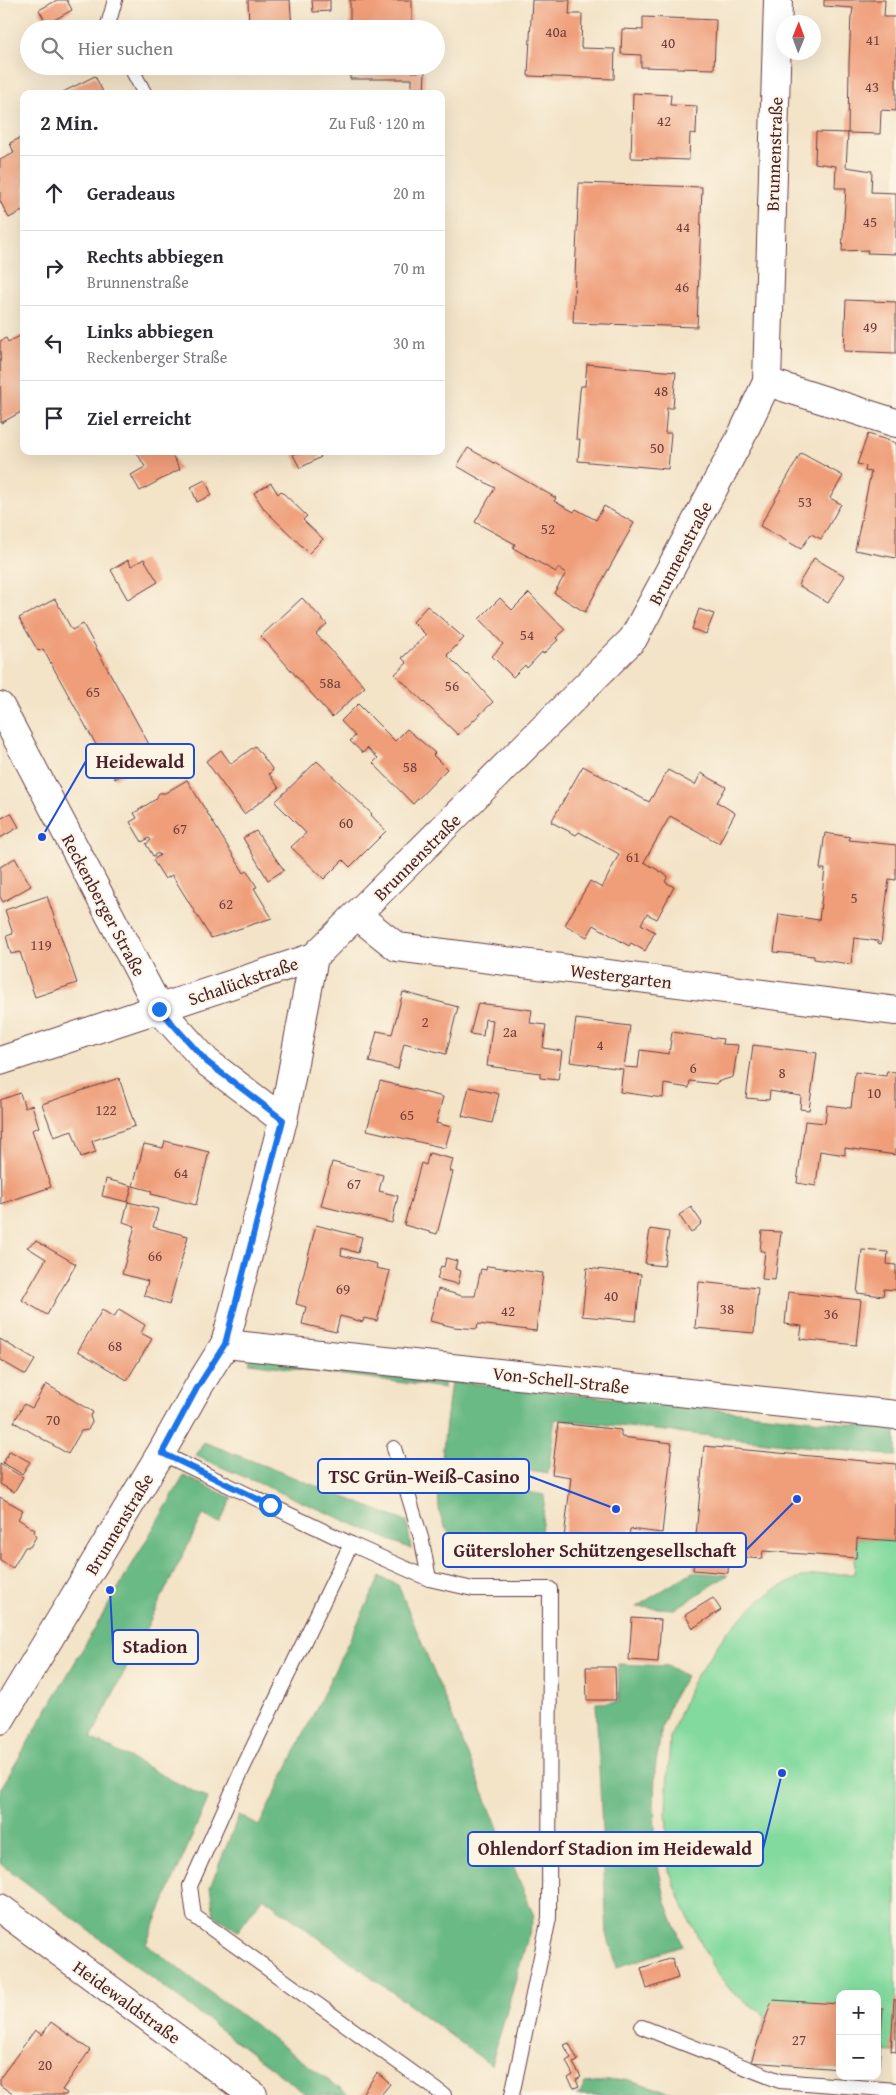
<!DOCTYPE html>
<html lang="de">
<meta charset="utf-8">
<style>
:root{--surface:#fff;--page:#f2f2f3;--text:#2b2b33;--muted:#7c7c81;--line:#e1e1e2}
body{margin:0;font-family:"Gentium Book Plus",serif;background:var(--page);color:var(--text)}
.controls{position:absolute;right:15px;bottom:15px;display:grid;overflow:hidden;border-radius:10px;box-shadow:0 5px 20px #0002}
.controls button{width:45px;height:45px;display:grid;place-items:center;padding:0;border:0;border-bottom:1px solid var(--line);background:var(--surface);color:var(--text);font:25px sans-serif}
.compass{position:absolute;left:776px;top:15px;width:45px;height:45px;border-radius:50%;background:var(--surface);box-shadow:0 5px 20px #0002;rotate:1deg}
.stop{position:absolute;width:15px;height:15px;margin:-11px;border:4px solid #1a73e8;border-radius:50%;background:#fff}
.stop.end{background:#1a73e8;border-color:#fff;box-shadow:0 1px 5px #0008}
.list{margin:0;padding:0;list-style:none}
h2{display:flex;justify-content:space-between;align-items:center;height:65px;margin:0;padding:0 20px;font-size:21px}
h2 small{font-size:16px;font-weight:400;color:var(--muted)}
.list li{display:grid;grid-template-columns:32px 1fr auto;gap:15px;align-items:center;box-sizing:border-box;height:75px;padding:0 20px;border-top:1px solid var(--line)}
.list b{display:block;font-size:19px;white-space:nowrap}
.list p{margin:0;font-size:16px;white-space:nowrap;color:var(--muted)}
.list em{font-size:16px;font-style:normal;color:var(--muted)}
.icon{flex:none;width:28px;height:28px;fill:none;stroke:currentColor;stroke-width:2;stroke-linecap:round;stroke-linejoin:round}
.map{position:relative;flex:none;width:896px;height:2095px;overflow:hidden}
.search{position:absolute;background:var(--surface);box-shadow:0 5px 20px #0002;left:20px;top:20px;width:425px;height:55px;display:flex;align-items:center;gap:12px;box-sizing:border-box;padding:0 18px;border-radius:28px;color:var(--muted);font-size:19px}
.panel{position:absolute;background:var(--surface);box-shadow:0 5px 20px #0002;left:20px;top:90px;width:425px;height:365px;border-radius:10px}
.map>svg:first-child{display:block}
</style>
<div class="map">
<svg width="896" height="2095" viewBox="0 0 896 2095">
<rect width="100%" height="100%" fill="#fcf5e5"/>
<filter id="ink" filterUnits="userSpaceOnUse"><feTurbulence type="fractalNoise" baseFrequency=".02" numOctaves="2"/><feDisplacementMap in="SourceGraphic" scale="10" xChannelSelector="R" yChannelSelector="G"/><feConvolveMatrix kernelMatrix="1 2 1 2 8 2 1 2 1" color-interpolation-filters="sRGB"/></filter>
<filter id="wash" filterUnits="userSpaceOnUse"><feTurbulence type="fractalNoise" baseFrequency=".0096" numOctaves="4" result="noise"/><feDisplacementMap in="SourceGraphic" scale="20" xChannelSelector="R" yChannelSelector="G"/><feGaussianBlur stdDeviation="1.12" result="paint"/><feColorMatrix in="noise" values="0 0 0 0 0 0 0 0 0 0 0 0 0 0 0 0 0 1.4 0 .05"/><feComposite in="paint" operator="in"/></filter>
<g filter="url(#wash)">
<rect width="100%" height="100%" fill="#f3e3c7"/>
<!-- green -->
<polygon fill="#83da9e" stroke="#667c64" points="857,1538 896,1541 896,2052 880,2051 877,2072 877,1994 840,1994 840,2069 751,2062 766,2016 732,1992 714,1969 685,1911 669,1870 666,1809 670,1738 691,1684 726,1633 760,1600 776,1589 800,1578 821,1574 854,1574"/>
<!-- forest -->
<g fill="#6aba85" stroke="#5a6c58">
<polygon points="252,1355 445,1377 444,1388 249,1363"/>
<polygon points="451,1381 896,1429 896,1456 555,1419 548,1474 442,1457"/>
<polygon points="204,1442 407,1522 411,1549 196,1456"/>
<polygon points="184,1476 232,1498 220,1523 203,1515 91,1738 208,1799 146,1944 348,2095 307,2095 0,1863 0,1790"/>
<path d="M440,1478L545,1495L539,1552C480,1548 429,1557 440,1478Z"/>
<polygon points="692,1572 728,1575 675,1609 636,1607"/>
<polygon points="380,1577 398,1585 534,1916 491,2065 263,1897 238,1931 214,1915 210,1887 239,1815 259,1826"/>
<polygon points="618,1664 668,1666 686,1676 673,1697 662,1727 655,1769 654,1807 656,1857 666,1902 683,1946 617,1967 607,1935 596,1703 619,1702"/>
<polygon points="626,2079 678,2095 576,2095 580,2094 585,2083"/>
</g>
<g id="blocks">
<!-- building -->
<g fill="#ef9e79">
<polygon points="57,0 67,0 72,10 47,24 39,10"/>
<polygon points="248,0 290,0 292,29 249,29"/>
<polygon points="312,0 330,0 330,11 313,12"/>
<rect x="350" y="0" width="62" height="29"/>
<polygon points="532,0 570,0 569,14 582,14 581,48 615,49 614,79 528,76"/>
<polygon points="824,0 885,0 884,17 896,17 896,111 881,110 880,134 848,133 849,62 851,16 852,15 853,8 824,6"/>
<polygon points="643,17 716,20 714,69 641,67 641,55 621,54 622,29 643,30"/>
<polygon points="350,66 412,66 412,72 425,72 424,94 412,94 412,79 350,79"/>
<polygon points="95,76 104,94 59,94"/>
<polygon points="633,93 671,95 670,105 697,106 696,134 690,133 689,160 631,158"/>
<polygon points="816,132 848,133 846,167 872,171 871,192 896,193 896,254 867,253 868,250 842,251 846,188 835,188 836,166 815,163"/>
<polygon points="24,136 24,210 9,218 0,201 0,160 14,153 10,143"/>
<polygon points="579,183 702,187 697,327 573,323"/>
<polygon points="846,300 896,302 896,353 844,351"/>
<polygon points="24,334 24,416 21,412 1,423 0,341 6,338 8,342"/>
<polygon points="587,364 676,372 673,408 667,408 665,433 671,433 668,469 578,461 580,439 576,439 580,391 581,386 585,386"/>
<polygon points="868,434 896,443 896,558 855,550 871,472 865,471 866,466 857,464"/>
<polygon points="468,448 556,498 554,501 574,512 576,509 596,520 604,506 634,523 585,612 554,593 566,573 558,568 556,572 513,548 515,544 475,522 495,488 457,466"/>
<polygon points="136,451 170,451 180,469 140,491 131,475 145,467"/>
<polygon points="299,451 318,451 321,457 300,468 293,455"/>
<polygon points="801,453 843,476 830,498 841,504 821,539 811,534 801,549 760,526"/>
<polygon points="205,480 212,495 197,502 191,487"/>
<polygon points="271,483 278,494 281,491 307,516 303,520 323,539 309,553 264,509 254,493"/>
<polygon points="814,558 845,576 828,603 798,585"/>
<polygon points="144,559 158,582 128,600 111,570 128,560 131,566"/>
<polygon points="529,593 565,630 556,638 558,640 543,654 542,652 527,668 525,665 513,677 492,656 503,644 479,619 500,598 512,610"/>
<polygon points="302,598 327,624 316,634 365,687 332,717 261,636"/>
<polygon points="55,599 72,630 83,624 156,757 115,779 43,649 38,651 19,618"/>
<polygon points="427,606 464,638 447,655 467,675 468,674 493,702 458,735 395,674 407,663 402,658 426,635 413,622"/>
<polygon points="699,609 714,614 706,634 692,629"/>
<polygon points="358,704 395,741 407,729 435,753 433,755 447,769 413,804 373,763 378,758 367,748 363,753 350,741 355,736 341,721"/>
<polygon points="255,746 273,770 269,774 279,788 244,814 206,761 221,750 231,764"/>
<polygon points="317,761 372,814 371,815 386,831 350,867 343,860 324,879 291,847 306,833 275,802"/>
<polygon points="583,766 649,802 668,770 695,785 701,773 726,787 717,802 735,813 719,843 670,816 644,862 668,876 665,882 674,887 657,919 647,914 641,924 655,932 645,951 631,943 629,946 594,925 587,937 565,925 590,881 602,888 619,854 579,832 576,835 551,822"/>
<polygon points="187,780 244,873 247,871 257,887 254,888 272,918 211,938 172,875 165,879 153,860 160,855 158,853 153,856 146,844 151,840 149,838 142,842 130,822 137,818 134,813 156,799 159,793 165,793"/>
<polygon points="11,813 19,827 0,838 0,819"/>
<polygon points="256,831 284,870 268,880 243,838"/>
<polygon points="825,833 850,837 849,840 896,845 896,880 889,879 881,944 878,943 878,941 854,938 851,964 814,959 814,956 774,952 779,914 819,920 825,869 820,869"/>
<polygon points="15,858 31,886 3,902 0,897 0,867"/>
<polygon points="47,896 77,983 35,997 20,952 11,954 6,936 13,934 5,910"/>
<polygon points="403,992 458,1007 446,1054 404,1043 398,1069 369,1062 377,1031 392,1034"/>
<polygon points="478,1003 532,1010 530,1023 546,1025 543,1048 562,1051 558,1080 540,1078 540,1073 487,1066 493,1020 485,1019 483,1036 470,1034"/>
<polygon points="576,1019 630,1026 624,1067 638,1068 640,1050 669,1054 672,1032 723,1039 722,1044 738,1045 733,1077 717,1082 716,1084 690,1081 689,1088 664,1084 663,1098 620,1092 623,1069 570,1062"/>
<polygon points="753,1045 817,1053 809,1110 800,1109 801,1096 770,1091 769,1100 746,1098"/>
<polygon points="887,1071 896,1072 896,1155 845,1148 845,1155 820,1151 816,1186 797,1183 805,1121 825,1123 827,1105 851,1108 855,1072 886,1076"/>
<polygon points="119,1078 135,1126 92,1141 96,1152 81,1157 72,1131 54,1137 42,1104"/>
<polygon points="380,1081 443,1097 436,1123 451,1127 445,1148 367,1130"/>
<polygon points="469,1087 499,1094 492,1123 462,1116"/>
<polygon points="20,1093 25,1108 32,1105 39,1127 32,1130 51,1187 1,1204 0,1100"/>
<polygon points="165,1141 209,1152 196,1205 151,1194 152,1191 133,1186 144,1144 163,1148"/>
<polygon points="429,1153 453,1159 450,1171 453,1172 437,1234 404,1225 421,1163 426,1165"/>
<polygon points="332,1162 383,1175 379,1191 398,1196 392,1223 321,1206"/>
<polygon points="106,1179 132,1186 128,1202 102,1196"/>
<polygon points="128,1202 158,1209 153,1227 188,1236 169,1305 144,1295 148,1281 122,1274 135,1226 123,1222"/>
<polygon points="691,1207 702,1223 691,1233 679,1215"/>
<polygon points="316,1225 362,1237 358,1253 342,1248 341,1255 377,1264 376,1268 390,1271 377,1321 364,1318 363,1322 340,1316 336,1332 302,1324 306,1307 296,1304"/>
<polygon points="650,1229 669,1232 664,1266 645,1264"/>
<polygon points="762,1231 781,1232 775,1280 762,1279 765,1251 760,1251"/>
<polygon points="36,1241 76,1264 47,1315 22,1300 46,1259 27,1247"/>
<polygon points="862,1250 888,1252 887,1264 896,1265 896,1290 884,1289 883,1296 857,1293"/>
<polygon points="446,1258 457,1261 455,1269 461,1271 458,1284 437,1279 441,1266 444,1267"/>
<polygon points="487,1266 543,1273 536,1331 478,1324 477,1329 454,1327 430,1321 438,1289 462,1296 475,1296 481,1269 486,1270"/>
<polygon points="587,1268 641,1274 636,1321 582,1316"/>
<polygon points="699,1282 758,1288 754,1333 695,1328"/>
<polygon points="788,1292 861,1300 856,1345 800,1339 802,1326 785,1324"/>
<polygon points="119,1309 145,1325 141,1333 152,1339 127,1380 78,1351 102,1310 114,1317"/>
<polygon points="0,1339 35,1360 26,1375 0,1360"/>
<polygon points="46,1384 93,1412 90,1416 92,1422 88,1430 81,1431 68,1454 14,1422 24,1404 32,1408"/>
<polygon points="558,1423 621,1430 621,1437 672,1443 662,1533 630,1529 626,1563 562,1556 571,1477 552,1474"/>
<polygon points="704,1446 896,1464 896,1541 857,1538 856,1558 763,1551 762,1559 729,1556 728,1573 693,1570"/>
<polygon points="10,1451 30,1462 22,1474 3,1463"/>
<polygon points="0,1464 23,1477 14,1492 0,1484"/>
<polygon points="0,1497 23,1510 18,1519 35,1530 34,1532 36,1537 30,1547 25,1547 13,1568 0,1561"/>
<polygon points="713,1598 721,1610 693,1628 685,1615"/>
<polygon points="632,1618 661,1620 658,1662 629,1660"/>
<polygon points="586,1667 615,1667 616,1700 587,1700"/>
<polygon points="672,1958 678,1978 647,1989 641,1968"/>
<polygon points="894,1999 896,2000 896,2052 891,2051"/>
<polygon points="772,2000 840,2004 840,2069 751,2062"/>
<polygon points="877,2007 883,2008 879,2067 877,2067"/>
<polygon points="51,2022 90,2050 62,2090 67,2093 66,2095 14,2095 0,2085 0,2078 35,2030 42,2035"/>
<polygon points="569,2043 578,2061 573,2063 581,2077 576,2080 579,2086 574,2088 568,2078 573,2075 566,2061 571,2058 564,2045"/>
<polygon points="377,2073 390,2084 381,2095 361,2095"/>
</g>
</g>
</g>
<g filter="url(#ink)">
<use href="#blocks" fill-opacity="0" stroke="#633c42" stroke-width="1"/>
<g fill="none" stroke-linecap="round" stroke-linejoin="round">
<defs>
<g id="service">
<polyline points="110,29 108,25 115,0"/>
<polyline points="130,66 145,94"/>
<polyline points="394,1448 422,1541 429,1579"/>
<polyline points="161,1453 351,1544 241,1772 190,1886 194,1916 444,2095"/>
<polyline points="351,1544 429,1579 473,1589 550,1589 549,1918 512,2095"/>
<polyline points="642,2027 780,2081 896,2090"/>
</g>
<g id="minor">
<polyline points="767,382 896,423"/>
<polyline points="0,706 159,1009 207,1062 283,1120"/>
<polyline points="358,916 397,947 896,1011"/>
<polyline points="0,1061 314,957"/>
<polyline points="225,1344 896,1415"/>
<polyline points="0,1720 161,1453 197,1389 225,1344 283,1120 314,957 633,639 740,439 767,382 778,0"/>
<polyline points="0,1908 253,2095"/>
</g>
</defs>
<!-- service casing -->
<use href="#service" stroke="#633c42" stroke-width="16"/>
<!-- minor casing -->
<use href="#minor" stroke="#633c42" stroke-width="30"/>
<!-- service -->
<use href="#service" stroke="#fff" stroke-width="14"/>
<!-- minor -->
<use href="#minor" stroke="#fff" stroke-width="28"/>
</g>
</g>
<g fill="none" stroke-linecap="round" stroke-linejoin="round" filter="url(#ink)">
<!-- route -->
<polyline stroke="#1a73e8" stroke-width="6" points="159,1009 207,1062 283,1120 225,1344 197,1388 162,1453 270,1505"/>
</g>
<g text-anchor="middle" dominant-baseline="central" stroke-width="4" stroke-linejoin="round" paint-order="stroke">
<!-- number labels -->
<g font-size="15" fill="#733f3e">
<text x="556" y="31">40a</text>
<text x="873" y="39">41</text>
<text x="668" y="42">40</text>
<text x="872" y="86">43</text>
<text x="664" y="120">42</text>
<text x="870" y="221">45</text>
<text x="683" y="226">44</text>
<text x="682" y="286">46</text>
<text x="870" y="326">49</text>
<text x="661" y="390">48</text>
<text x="657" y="447">50</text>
<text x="805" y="501">53</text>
<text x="548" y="528">52</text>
<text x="527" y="634">54</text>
<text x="330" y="682">58a</text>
<text x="452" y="685">56</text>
<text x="93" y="691">65</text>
<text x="410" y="766">58</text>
<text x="346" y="822">60</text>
<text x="180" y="828">67</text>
<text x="633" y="856">61</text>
<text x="854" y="897">5</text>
<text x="226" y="903">62</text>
<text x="41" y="944">119</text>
<text x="425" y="1021">2</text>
<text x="510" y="1031">2a</text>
<text x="600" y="1044">4</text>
<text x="693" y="1067">6</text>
<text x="782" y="1072">8</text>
<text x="874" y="1092">10</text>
<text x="106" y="1109">122</text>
<text x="407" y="1114">65</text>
<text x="181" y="1172">64</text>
<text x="354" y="1183">67</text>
<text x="155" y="1255">66</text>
<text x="343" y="1288">69</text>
<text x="611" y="1295">40</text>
<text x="727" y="1308">38</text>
<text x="508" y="1310">42</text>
<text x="831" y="1313">36</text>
<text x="115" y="1345">68</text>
<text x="53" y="1419">70</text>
<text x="799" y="2039">27</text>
<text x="45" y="2064">20</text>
</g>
<!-- street labels -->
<g font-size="18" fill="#4a1f2b" stroke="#fcf5e5">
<text transform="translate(774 154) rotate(-88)">Brunnenstraße</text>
<text transform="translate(680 553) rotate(-62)">Brunnenstraße</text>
<text transform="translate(417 857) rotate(-45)">Brunnenstraße</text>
<text transform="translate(104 905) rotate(62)">Reckenberger Straße</text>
<text transform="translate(621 976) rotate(7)">Westergarten</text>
<text transform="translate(243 981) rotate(-19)">Schalückstraße</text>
<text transform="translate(561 1380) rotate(6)">Von-Schell-Straße</text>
<text transform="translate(119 1524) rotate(-59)">Brunnenstraße</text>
<text transform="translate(127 2002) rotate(36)">Heidewaldstraße</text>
</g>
</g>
<!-- callouts -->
<path fill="none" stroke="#1d4ed8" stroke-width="2" d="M42 837L86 761M616 1509L529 1476M797 1499L746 1550M110 1590L113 1647M782 1773L763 1849"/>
<g fill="#1d4ed8" stroke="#fcf5e5" stroke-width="2">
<circle cx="42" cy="837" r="5"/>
<circle cx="616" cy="1509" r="5"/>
<circle cx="797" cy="1499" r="5"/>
<circle cx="110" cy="1590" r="5"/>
<circle cx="782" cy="1773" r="5"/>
</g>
<g fill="#fcf5e5" stroke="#1d4ed8" stroke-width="2">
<rect x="86" y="744" width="108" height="34" rx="5"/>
<rect x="318" y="1459" width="211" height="34" rx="5"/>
<rect x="443" y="1533" width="303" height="34" rx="5"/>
<rect x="113" y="1630" width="85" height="34" rx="5"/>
<rect x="468" y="1832" width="295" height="34" rx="5"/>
</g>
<g font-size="19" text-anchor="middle" font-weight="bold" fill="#4a1f2b">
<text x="140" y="768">Heidewald</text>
<text x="424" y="1483">TSC Grün-Weiß-Casino</text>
<text x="595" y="1557">Gütersloher Schützengesellschaft</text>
<text x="155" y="1653">Stadion</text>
<text x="615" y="1855">Ohlendorf Stadion im Heidewald</text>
</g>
</svg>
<div class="controls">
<button>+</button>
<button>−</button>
</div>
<svg class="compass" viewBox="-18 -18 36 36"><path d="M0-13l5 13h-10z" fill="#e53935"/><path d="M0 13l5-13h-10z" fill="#7c7c81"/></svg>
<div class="stop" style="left:270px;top:1505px"></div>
<div class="stop end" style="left:159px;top:1009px"></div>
<div class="search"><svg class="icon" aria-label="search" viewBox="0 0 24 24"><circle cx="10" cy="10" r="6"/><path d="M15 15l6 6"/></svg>Hier suchen</div>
<section class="panel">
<h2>2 Min.<small>Zu Fuß · 120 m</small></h2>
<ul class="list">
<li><svg class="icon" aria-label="ahead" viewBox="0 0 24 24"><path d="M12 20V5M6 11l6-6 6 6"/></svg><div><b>Geradeaus</b></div><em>20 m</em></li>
<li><svg class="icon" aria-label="right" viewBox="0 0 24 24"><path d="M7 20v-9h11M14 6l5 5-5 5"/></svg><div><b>Rechts abbiegen</b><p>Brunnenstraße</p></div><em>70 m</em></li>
<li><svg class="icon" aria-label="left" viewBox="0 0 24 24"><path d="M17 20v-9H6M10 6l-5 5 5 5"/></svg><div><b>Links abbiegen</b><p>Reckenberger Straße</p></div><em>30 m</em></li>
<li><svg class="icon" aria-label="arrive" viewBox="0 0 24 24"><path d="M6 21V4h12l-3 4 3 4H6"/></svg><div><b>Ziel erreicht</b></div></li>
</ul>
</section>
</div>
